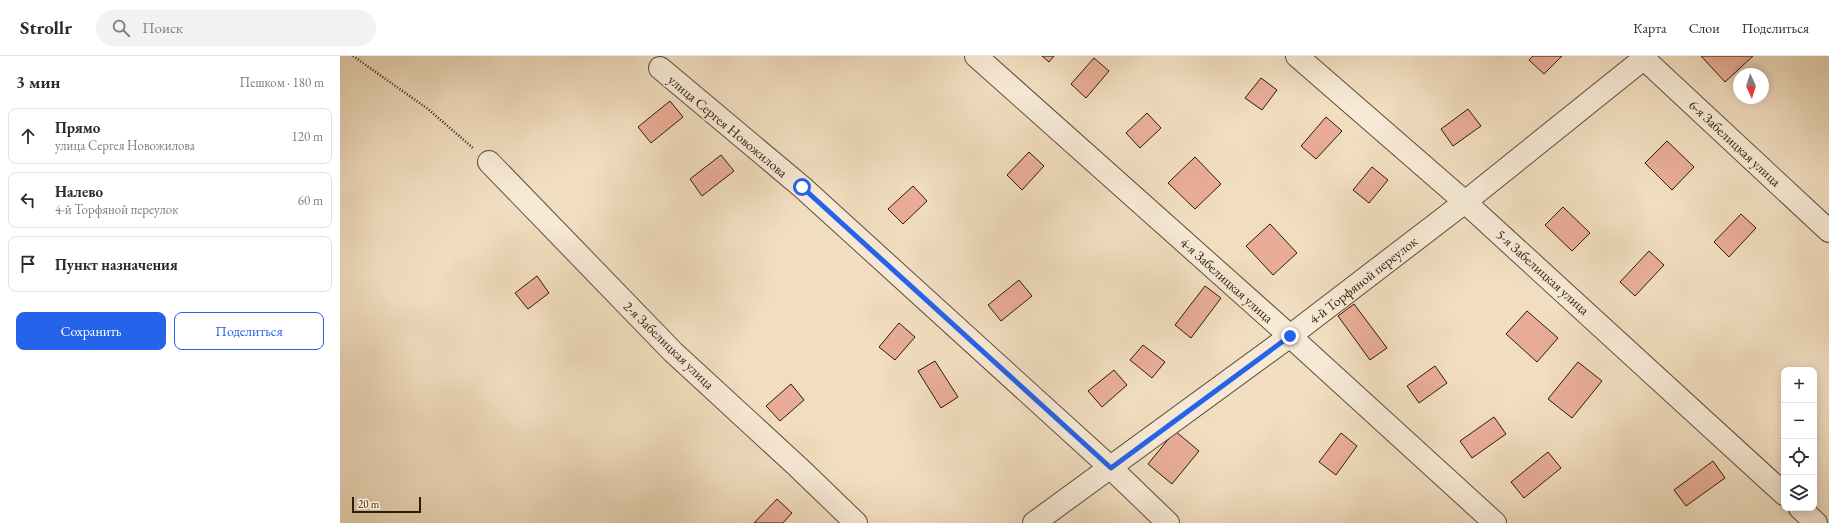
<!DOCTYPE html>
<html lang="ru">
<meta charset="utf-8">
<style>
:root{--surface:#fff;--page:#f2f2f3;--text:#2b2b33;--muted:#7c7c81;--line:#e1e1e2;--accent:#2563eb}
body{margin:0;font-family:"EB Garamond",serif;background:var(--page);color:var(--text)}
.controls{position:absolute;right:12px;bottom:12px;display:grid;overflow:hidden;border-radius:8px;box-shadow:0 2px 10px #0003}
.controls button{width:36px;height:36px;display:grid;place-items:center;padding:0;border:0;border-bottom:1px solid var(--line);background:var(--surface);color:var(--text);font:20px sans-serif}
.compass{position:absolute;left:1393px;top:12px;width:36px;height:36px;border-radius:50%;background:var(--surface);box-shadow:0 2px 10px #0003;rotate:176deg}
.scale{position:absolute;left:12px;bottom:10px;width:69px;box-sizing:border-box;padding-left:4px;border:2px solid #2d1b0b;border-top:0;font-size:11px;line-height:14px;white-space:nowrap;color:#2d1b0b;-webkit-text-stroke:3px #f6e9d5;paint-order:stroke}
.stop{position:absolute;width:12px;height:12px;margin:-9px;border:3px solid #2563eb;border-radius:50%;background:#fff}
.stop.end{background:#2563eb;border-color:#fff;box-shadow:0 1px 4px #0008}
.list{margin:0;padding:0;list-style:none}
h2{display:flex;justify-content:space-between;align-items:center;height:52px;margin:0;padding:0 16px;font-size:17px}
h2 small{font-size:13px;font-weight:400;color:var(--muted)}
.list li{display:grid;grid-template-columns:26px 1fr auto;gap:12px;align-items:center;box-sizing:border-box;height:56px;margin:0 8px 8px;padding:0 8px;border:1px solid var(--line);border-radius:8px}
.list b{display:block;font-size:15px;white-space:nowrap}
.list p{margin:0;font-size:13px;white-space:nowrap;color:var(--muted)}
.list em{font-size:13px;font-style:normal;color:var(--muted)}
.actions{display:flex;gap:8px;padding:12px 16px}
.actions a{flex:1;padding:9px 0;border:1px solid var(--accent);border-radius:8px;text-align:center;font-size:14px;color:var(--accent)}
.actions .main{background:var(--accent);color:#fff}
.icon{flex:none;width:22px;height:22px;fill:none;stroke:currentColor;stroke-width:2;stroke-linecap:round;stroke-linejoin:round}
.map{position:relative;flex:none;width:1489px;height:467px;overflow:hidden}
header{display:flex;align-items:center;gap:24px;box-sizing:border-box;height:56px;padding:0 20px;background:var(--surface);border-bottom:1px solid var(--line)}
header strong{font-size:19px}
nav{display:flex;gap:22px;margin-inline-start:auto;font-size:14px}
.search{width:280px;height:36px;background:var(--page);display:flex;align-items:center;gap:10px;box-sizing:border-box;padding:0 14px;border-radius:22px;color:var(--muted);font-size:15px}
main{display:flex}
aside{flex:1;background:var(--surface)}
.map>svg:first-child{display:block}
</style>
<header>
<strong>Strollr</strong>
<div class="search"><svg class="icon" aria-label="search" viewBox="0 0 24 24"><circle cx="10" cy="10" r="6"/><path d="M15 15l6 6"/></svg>Поиск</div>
<nav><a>Карта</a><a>Слои</a><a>Поделиться</a></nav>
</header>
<main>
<aside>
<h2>3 мин<small>Пешком · 180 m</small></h2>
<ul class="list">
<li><svg class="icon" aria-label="ahead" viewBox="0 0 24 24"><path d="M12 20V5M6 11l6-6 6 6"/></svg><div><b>Прямо</b><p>улица Сергея Новожилова</p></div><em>120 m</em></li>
<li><svg class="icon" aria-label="left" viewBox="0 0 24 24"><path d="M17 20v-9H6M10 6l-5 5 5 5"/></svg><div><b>Налево</b><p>4-й Торфяной переулок</p></div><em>60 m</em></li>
<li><svg class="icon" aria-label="arrive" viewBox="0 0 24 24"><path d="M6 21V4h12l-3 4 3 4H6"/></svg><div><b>Пункт назначения</b></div></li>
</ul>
<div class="actions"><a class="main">Сохранить</a><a>Поделиться</a></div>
</aside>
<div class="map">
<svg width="1489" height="467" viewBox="0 0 1489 467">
<rect width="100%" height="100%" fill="#f1ddbf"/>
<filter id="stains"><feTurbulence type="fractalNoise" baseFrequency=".005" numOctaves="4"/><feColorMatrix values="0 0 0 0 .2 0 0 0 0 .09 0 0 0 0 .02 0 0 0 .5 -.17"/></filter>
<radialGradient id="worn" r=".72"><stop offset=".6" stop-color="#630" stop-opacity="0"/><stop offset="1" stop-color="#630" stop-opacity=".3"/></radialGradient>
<!-- building -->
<g fill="#e9ad97" stroke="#2d1b0b">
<polygon points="702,0 714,0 709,6"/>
<polygon points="1193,0 1222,0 1204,18 1189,4"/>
<polygon points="1361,0 1413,0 1385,26"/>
<polygon points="754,2 769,15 746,42 731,28"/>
<polygon points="921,22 937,34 922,54 905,42"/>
<polygon points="330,45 343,61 311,87 298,71"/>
<polygon points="1128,53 1141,70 1113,90 1101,73"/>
<polygon points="807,57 821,72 800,92 786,77"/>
<polygon points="986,61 1002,75 976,103 961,90"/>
<polygon points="1327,85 1354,111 1332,134 1305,107"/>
<polygon points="689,96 704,110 682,134 667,119"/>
<polygon points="381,99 394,115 362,140 350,123"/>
<polygon points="855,101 881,128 855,153 828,127"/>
<polygon points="1032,111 1048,124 1029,147 1013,134"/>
<polygon points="573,130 587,145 563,168 548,153"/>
<polygon points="1223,151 1250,177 1232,195 1205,169"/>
<polygon points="1401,158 1416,172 1389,201 1374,186"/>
<polygon points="930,168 957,197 933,219 906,190"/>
<polygon points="1309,195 1324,209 1295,240 1280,226"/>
<polygon points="197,220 209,237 188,253 175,237"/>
<polygon points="679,224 692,240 661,265 648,249"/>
<polygon points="865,230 881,242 851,282 835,269"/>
<polygon points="1014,248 1047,292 1030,304 998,260"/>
<polygon points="1187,255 1218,282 1197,306 1166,278"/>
<polygon points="559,267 575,281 555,304 539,291"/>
<polygon points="803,289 825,306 812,322 790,304"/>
<polygon points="595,305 618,341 601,352 578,315"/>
<polygon points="1238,306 1262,325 1232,362 1208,343"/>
<polygon points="1095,310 1107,327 1079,347 1067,330"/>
<polygon points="774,314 787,329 762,351 748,335"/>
<polygon points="451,328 464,344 440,365 426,350"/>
<polygon points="1154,361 1166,378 1132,402 1120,385"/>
<polygon points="835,375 859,395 832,428 808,408"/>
<polygon points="1001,377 1017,390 996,419 979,406"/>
<polygon points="1208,396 1221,412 1184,442 1171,426"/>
<polygon points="1373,405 1385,422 1346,450 1334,434"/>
<polygon points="437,443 452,457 443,467 414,467"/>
</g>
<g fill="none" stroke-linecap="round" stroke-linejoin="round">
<defs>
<g id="street">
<polyline points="636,0 950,280 1155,467"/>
<polyline points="957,0 1125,146 1444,438"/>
<polyline points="1301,0 1489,175"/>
<polyline points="320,12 462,131 771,412 828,467"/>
<polyline points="149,106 333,296 458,411 516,467"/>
<polyline points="1460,452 1476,467"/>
<polyline points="694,467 950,280 1125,146 1307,0"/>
</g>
</defs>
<!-- street casing -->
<use href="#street" stroke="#5e4c38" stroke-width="24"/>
<!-- path -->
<polyline stroke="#2d1b0b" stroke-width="2.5" stroke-dasharray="1 2" stroke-linecap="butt" points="13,0 88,53 133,92"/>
<!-- street -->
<use href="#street" stroke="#f6e9d5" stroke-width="22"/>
</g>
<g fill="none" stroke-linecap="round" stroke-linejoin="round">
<!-- route -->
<polyline stroke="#2563eb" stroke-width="5" points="462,131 771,412 950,280"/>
</g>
<g text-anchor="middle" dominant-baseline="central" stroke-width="3.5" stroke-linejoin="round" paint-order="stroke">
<!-- street labels -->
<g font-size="14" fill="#2d1b0b" stroke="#f6e9d5">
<text transform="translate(388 70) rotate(40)">улица Сергея Новожилова</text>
<text transform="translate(1395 87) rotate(43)">6-я Забелицкая улица</text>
<text transform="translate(1203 216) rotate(42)">5-я Забелицкая улица</text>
<text transform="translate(887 224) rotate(42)">4-я Забелицкая улица</text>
<text transform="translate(1023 224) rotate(-38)">4-й Торфяной переулок</text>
<text transform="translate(329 289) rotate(44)">2-я Забелицкая улица</text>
</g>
</g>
<rect width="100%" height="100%" filter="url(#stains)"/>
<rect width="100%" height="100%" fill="url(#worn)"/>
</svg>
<div class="controls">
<button>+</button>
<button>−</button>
<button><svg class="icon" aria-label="locate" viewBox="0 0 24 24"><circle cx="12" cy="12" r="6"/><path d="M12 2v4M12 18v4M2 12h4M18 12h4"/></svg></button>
<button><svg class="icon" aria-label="layers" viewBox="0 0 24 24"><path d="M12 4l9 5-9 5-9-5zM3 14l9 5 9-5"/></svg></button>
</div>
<svg class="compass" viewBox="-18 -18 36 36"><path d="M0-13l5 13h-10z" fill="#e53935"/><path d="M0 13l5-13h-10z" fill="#7c7c81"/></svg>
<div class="scale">20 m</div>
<div class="stop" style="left:462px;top:131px"></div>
<div class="stop end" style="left:950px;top:280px"></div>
</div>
</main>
